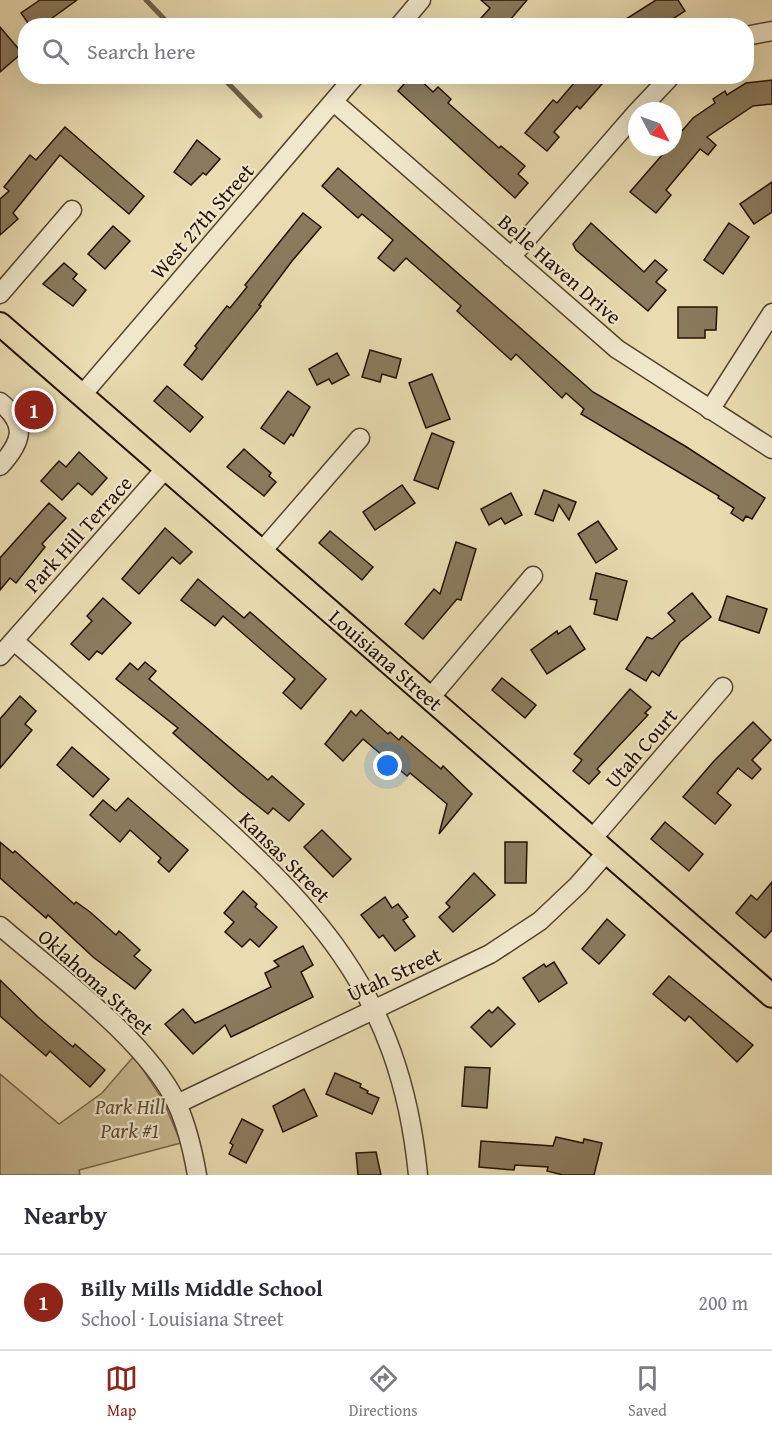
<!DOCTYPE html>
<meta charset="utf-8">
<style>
:root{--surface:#fff;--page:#f2f2f3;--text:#2b2b33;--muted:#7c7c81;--line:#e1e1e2;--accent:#8f2418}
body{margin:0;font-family:"Gentium Book Plus",serif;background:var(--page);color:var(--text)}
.compass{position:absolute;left:628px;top:102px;width:54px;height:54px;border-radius:50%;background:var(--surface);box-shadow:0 6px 24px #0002;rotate:131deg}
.you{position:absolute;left:388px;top:766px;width:21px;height:21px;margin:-15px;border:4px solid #fff;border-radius:50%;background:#1a73e8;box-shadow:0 0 0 9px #1a73e833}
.badge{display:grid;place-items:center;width:39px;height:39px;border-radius:50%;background:var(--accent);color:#fff;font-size:20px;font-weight:700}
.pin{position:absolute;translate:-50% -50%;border:3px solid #fff;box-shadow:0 2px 6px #0006}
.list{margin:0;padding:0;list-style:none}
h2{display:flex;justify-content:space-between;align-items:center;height:78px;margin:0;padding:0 24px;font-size:26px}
h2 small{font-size:20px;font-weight:400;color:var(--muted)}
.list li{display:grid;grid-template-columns:39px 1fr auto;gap:18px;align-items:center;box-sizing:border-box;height:96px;padding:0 24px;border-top:2px solid var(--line)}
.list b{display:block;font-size:22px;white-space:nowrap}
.list p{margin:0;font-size:20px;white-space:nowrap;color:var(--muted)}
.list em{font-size:20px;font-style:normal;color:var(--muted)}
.icon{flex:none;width:33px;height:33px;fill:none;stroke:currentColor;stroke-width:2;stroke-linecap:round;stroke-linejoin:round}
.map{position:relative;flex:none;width:772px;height:1175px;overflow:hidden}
.search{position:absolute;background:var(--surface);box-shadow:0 6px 24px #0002;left:18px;right:18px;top:18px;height:66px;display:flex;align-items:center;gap:15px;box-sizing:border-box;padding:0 21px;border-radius:24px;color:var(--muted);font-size:22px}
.sheet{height:174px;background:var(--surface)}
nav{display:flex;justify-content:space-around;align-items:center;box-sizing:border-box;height:84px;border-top:2px solid var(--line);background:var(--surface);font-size:16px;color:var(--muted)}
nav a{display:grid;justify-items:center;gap:3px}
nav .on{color:var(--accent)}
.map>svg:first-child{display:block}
</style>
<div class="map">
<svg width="772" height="1175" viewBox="0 0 772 1175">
<rect width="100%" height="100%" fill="#e9dcb1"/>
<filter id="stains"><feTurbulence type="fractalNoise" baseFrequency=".00333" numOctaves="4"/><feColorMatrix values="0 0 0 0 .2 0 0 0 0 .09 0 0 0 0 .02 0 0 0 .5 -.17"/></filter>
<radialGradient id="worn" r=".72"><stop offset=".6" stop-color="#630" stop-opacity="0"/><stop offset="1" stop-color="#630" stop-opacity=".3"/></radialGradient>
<!-- green -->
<polygon fill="#c8ba93" stroke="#76664a" stroke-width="1.5" points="134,1056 163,1100 181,1143 79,1170 80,1175 0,1175 0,1074 59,1124 102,1093"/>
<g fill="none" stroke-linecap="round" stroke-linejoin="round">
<!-- stream -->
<g stroke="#726248" stroke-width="5">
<polyline points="146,0 171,26"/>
<polyline points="221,76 260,116"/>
</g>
</g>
<!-- building -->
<g fill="#8a7b5d" stroke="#241202" stroke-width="1.5">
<polygon points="40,0 77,0 41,26 30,26 21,13"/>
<polygon points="481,0 527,0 505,26 474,26 490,8"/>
<polygon points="656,0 678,0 685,11 662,26 615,26"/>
<polygon points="0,27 22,53 0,72"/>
<polygon points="411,76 416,76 433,92 438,87 451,99 448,103 499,148 501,146 525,166 518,174 528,183 515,198 398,91"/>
<polygon points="580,76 609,76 580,109 577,106 554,132 559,137 547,151 525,133 553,100 557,103"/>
<polygon points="772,80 772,104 753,106 707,137 716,145 708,155 700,149 666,190 671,195 656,213 630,192 669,147 673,147 673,138 681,129 682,131 693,118 715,103 713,99 725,91 727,95 746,83"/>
<polygon points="65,127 144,196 129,214 60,155 13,213 18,219 0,235 0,199 9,191 4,187 30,155 36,160"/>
<polygon points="197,140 220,159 206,175 203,173 191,185 174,172"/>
<polygon points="338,168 593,392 685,446 765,498 752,519 746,516 743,521 731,513 734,508 718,498 719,496 581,414 584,409 566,393 562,398 516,354 511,360 501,351 457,311 461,306 406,258 394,271 378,258 393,240 362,214 358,218 322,186"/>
<polygon points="772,182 772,212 754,224 740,204"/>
<polygon points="303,213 321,227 292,261 259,305 261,306 202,380 184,365 197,348 195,346 227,306 230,308 247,287 245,285"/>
<polygon points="591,223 644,272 655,260 667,270 656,282 666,290 648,311 576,250 573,244"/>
<polygon points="729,223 749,237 723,274 704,260"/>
<polygon points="113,226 130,241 105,269 88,254"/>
<polygon points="64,263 77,274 73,279 86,290 73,306 43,284"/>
<polygon points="678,307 717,307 716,330 705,330 705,338 678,338"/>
<polygon points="370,350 401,359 396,378 382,374 380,382 362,377"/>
<polygon points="337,353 349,375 332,384 329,379 317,385 309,369"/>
<polygon points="432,374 450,419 426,428 409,383"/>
<polygon points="167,386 203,417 190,432 154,401"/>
<polygon points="288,391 310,407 293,436 291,434 284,444 261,428"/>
<polygon points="432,433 454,442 438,489 414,480"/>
<polygon points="244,449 271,473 269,476 276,482 264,496 227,467"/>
<polygon points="79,452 107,478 92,495 78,483 62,500 41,481 59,461 66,467"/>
<polygon points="402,485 415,503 375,530 363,512"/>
<polygon points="544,490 576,502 569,520 559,505 553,521 535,514"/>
<polygon points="511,493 522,515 505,524 501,518 489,525 481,509"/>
<polygon points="49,503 66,518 42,544 45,547 16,583 10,578 0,590 0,558"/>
<polygon points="598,521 617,549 596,563 578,534"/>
<polygon points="165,528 192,552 180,564 172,557 139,594 122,579"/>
<polygon points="330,531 373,567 362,580 319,543"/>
<polygon points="456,542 476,549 461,600 457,599 423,639 405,624 434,589 440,594"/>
<polygon points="596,573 627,581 617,620 594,614 597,600 590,599"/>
<polygon points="198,579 244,618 250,612 326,679 301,709 283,693 295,679 223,616 215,626 181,600"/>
<polygon points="692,593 711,617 680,642 659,676 652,671 646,681 626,669 647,637 652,639 675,621 668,613"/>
<polygon points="727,596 767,609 759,633 719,620"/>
<polygon points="103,598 131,623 102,654 97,651 89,660 71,644 92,621 87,616"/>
<polygon points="570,626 585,649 547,674 531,650 557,631 558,634"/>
<polygon points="145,662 156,671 149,679 268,780 272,776 304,804 289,821 273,808 268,814 239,791 173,733 178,728 116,679 130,663 138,670"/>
<polygon points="502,678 536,705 525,718 492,690"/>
<polygon points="630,689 651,707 645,713 648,715 597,769 600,772 589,784 573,771 582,760 574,754"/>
<polygon points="20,696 36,711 25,724 32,730 0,768 0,719"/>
<polygon points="361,710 388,734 390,732 399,740 402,736 441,769 443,766 472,794 439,834 447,804 410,773 407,776 363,739 343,761 325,744 351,711 356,716"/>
<polygon points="753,722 771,740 752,760 761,769 752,779 738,768 717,793 731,805 715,824 683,797 714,761"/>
<polygon points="72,747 109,779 93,797 57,765"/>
<polygon points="128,798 188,850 169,872 158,862 161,858 130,830 120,842 90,815 103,800 116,811"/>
<polygon points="665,822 703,854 689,871 651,839"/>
<polygon points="322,830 351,859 333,877 304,847"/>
<polygon points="0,842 13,853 15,851 74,904 76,902 90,912 116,935 119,931 140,950 134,956 151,970 135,989 93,957 48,915 46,918 0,878"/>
<polygon points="505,842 527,842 526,883 505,883"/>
<polygon points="474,873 495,895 453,932 439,917 450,907 446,903"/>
<polygon points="772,882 772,930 765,938 736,913 751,895 757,900"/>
<polygon points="243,891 257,904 255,907 277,927 259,947 250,939 242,947 225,932 234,922 224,913"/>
<polygon points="385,897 392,908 398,904 408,917 403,920 415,936 395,951 383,935 379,938 361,915"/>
<polygon points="607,919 625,935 599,964 582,949"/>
<polygon points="303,946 313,965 301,972 313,997 231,1037 225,1025 193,1054 165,1024 183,1009 195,1023 200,1021 271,987 265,973 279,966 274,961"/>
<polygon points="554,962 567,983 539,1002 523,978 544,964 546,967"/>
<polygon points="669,976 753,1045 737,1062 689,1016 685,1021 653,994"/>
<polygon points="0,980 39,1018 73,1047 75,1044 105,1070 90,1087 50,1051 46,1056 0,1016"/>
<polygon points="498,1007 515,1024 491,1047 471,1027 489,1010 492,1013"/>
<polygon points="465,1067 490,1068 487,1108 462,1106"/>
<polygon points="335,1073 361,1084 360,1087 368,1091 367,1093 379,1098 372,1114 326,1094"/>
<polygon points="304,1089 317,1116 283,1132 273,1106"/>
<polygon points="242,1119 263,1130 246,1163 229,1154 233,1145 230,1143"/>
<polygon points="556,1137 583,1143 584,1139 602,1143 594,1175 563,1175 547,1171 548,1167 515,1165 514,1170 479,1167 481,1141 553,1146"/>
<polygon points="376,1152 381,1175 358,1175 356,1153"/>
</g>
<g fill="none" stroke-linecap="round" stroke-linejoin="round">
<defs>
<g id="minor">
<polyline points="399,26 421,0"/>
<polyline points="746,36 772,31"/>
<polyline points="334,102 617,349 772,449"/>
<polyline points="638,111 671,76"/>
<polyline points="511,257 637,112"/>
<polyline points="0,294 72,210"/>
<polyline points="82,395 355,76"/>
<path d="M0,402C28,425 22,442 0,466"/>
<polyline points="710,410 772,313"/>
<polyline points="262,551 360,438"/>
<path d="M14,641C69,688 123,737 177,785C311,903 400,988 418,1175"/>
<polyline points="0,656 166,468"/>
<polyline points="430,698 533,576"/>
<polyline points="592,839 723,687"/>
<path d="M0,926C53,972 148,1041 177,1104C187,1126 193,1152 197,1175"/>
<polyline points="177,1104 490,954 540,921 578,885 607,852"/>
</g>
<polyline id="major" points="0,324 772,996"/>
</defs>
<!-- minor casing -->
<use href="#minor" stroke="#55442e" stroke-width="21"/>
<!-- major casing -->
<use href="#major" stroke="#241202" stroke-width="26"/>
<!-- minor -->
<use href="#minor" stroke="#f1e8cc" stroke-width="18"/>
<!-- major -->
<use href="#major" stroke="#e9dcb1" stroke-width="22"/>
</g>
<g text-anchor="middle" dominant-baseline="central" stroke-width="4.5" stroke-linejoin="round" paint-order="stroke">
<!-- street labels -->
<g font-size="21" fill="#241202" stroke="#f1e8cc">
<text transform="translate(202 221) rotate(-49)">West 27th Street</text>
<text transform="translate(560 269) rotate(41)">Belle Haven Drive</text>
<text transform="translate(78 534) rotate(-48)">Park Hill Terrace</text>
<text transform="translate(386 660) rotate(41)">Louisiana Street</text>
<text transform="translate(641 748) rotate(-49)">Utah Court</text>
<text transform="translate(285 857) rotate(45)">Kansas Street</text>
<text transform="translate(394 974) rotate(-25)">Utah Street</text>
<text transform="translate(96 982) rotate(42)">Oklahoma Street</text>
</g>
<!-- park labels -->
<g font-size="21" font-style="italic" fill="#5d4d35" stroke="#f1e8cc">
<text x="130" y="1106">Park Hill<tspan x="130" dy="24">Park #1</tspan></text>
</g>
</g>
<rect width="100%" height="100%" filter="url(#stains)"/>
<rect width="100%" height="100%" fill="url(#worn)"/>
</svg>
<svg class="compass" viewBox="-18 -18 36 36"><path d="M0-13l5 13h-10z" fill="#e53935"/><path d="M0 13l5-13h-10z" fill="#7c7c81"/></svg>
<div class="you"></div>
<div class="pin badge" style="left:34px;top:410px">1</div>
<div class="search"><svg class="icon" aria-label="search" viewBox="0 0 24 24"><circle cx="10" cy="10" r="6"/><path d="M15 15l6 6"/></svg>Search here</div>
</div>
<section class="sheet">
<h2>Nearby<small></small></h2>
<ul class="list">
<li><span class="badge">1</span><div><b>Billy Mills Middle School</b><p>School · Louisiana Street</p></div><em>200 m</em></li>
</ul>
</section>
<nav>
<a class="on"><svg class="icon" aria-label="map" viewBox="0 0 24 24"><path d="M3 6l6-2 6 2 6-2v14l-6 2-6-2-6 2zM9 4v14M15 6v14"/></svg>Map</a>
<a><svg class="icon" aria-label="directions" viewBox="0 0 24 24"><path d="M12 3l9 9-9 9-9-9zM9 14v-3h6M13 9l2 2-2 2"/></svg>Directions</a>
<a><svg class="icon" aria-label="saved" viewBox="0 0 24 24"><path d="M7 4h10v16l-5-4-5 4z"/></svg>Saved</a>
</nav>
